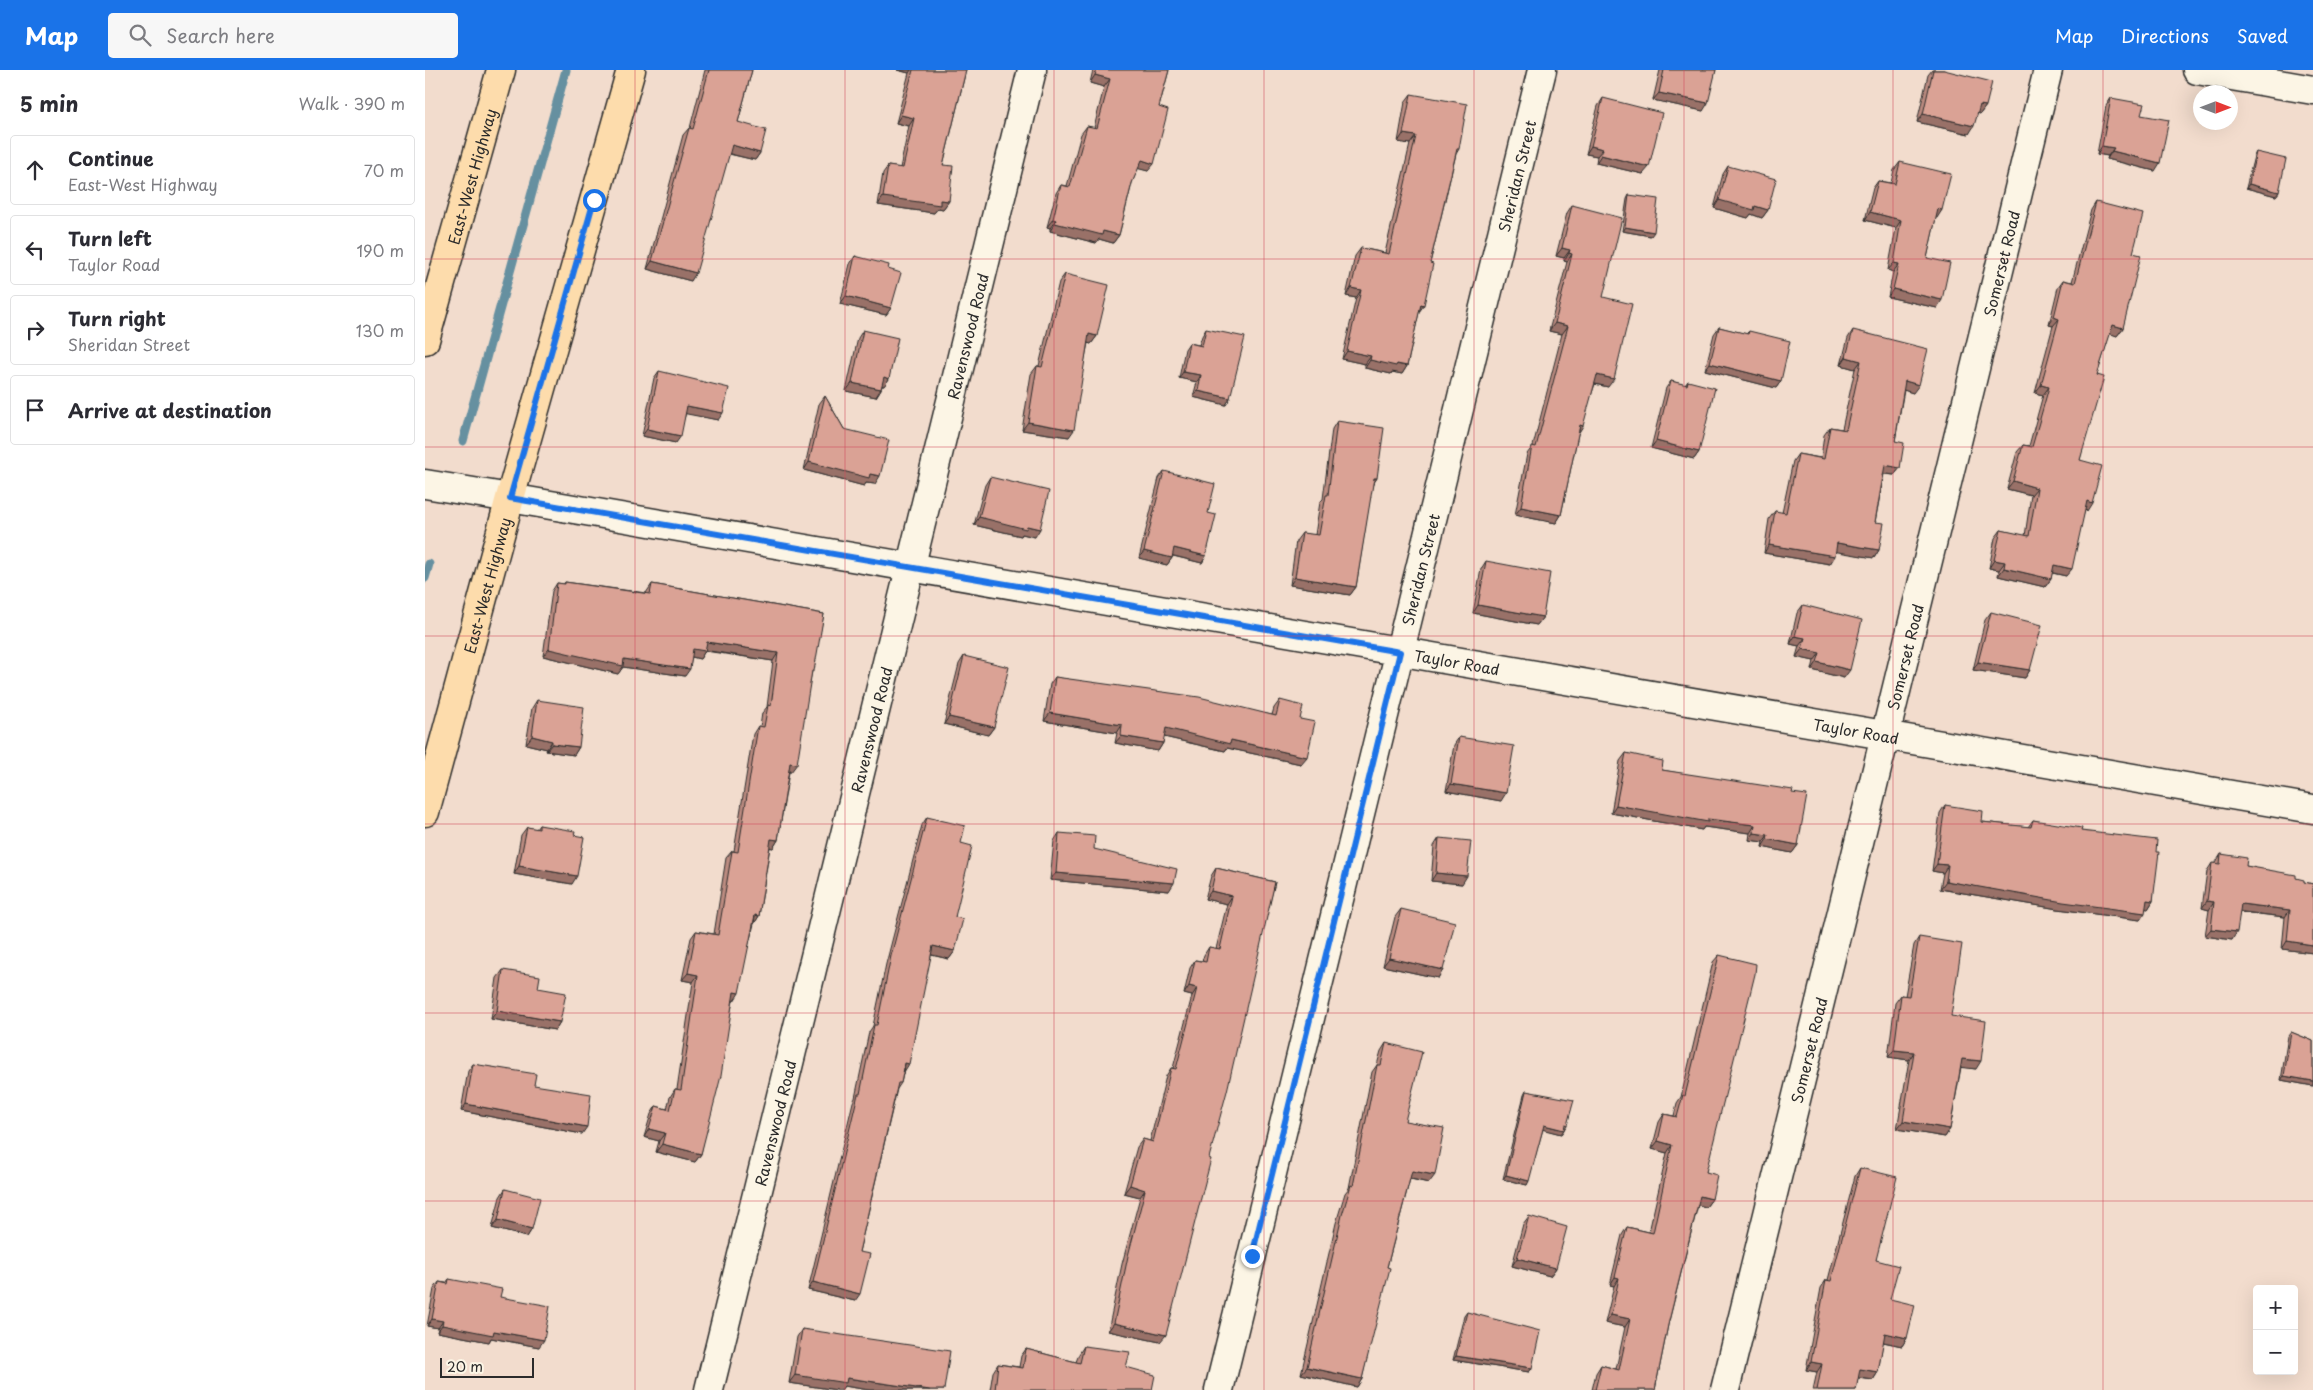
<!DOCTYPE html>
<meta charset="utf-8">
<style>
:root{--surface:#fff;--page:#f7f7f7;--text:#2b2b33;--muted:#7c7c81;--line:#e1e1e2;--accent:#1a73e8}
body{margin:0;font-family:"Playpen Sans",sans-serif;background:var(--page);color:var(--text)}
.controls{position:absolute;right:15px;bottom:15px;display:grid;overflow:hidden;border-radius:5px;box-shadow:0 5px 20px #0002}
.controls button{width:45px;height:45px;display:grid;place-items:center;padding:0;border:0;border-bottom:1px solid var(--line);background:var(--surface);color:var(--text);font:25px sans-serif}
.compass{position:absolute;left:1768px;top:15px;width:45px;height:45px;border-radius:50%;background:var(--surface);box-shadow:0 5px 20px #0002;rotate:90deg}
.scale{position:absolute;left:15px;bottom:12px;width:94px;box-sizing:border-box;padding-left:5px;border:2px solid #2b2b2b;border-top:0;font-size:14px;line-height:18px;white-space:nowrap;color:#2b2b2b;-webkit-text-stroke:4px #fcf5e5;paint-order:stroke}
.stop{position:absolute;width:15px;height:15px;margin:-11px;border:4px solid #1a73e8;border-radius:50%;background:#fff}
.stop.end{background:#1a73e8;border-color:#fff;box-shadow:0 1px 5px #0008}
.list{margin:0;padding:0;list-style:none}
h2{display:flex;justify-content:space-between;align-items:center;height:65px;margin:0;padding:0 20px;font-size:21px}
h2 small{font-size:16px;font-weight:400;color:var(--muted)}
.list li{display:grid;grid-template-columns:32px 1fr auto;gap:15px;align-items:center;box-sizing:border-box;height:70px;margin:0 10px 10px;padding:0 10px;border:1px solid var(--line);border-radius:5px}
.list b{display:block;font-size:19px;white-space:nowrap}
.list p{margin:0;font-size:16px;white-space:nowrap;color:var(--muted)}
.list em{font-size:16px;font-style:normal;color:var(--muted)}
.icon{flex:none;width:28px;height:28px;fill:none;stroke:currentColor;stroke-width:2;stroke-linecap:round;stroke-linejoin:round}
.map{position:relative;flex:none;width:1888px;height:1320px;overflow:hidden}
header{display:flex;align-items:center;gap:30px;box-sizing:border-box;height:70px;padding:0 25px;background:var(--accent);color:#fff}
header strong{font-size:24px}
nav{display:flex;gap:28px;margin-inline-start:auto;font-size:18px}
.search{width:350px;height:45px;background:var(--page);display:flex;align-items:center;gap:12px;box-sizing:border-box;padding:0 18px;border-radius:5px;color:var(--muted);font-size:19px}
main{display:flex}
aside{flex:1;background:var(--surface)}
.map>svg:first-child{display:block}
</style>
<header>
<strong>Map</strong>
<div class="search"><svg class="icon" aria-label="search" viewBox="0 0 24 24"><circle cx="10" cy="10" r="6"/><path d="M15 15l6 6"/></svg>Search here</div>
<nav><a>Map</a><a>Directions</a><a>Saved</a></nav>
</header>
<main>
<aside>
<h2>5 min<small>Walk · 390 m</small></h2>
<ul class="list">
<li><svg class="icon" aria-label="ahead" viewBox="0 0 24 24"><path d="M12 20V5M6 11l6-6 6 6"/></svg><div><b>Continue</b><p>East-West Highway</p></div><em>70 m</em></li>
<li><svg class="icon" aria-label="left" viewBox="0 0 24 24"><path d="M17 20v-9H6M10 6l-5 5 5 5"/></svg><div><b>Turn left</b><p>Taylor Road</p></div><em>190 m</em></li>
<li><svg class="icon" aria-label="right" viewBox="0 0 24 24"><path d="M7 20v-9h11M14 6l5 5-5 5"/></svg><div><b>Turn right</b><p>Sheridan Street</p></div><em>130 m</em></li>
<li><svg class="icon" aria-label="arrive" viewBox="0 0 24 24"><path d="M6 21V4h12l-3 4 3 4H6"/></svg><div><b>Arrive at destination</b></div></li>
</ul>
</aside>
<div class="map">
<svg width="1888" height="1320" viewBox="0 0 1888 1320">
<rect width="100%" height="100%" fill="#f2dccd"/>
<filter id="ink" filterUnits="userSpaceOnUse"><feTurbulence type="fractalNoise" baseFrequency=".02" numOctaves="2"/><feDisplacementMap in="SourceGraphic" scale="10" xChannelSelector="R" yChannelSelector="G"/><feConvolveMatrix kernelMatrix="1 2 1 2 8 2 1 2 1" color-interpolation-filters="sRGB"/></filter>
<g filter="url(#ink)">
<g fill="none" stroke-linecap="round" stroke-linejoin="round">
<!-- stream -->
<g stroke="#6690a0" stroke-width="9">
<polyline points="38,371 141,0"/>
<polyline points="0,508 4,494"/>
</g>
<defs>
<g id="minor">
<polyline points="1772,0 1888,20"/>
<path id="s1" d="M85,428L1888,739"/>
<path id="s2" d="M284,1320L607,0"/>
<path id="s3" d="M794,1320L1117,0"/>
<path id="s4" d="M1300,1320L1623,0"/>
</g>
<polyline id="tertiary" points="0,414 85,428"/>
<g id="primary">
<path id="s5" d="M0,270L76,0"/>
<path id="s6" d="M0,742L85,428L206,0"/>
</g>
</defs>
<!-- minor casing -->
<use href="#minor" stroke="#2b2b2b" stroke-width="31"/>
<!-- tertiary casing -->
<use href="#tertiary" stroke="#2b2b2b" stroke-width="31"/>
<!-- primary casing -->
<use href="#primary" stroke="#2b2b2b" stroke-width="31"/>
<!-- minor -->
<use href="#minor" stroke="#fcf5e5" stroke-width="28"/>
<!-- tertiary -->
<use href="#tertiary" stroke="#fcf5e5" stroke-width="28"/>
<!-- primary -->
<use href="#primary" stroke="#fddcac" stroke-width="28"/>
</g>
<!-- wall -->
<g fill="#bb8b80" stroke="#2b2b2b">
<polygon points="280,0 327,0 313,52 335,83 330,90 304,84 266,211 222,199 258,65 264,58 265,58"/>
<polygon points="472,0 541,0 518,95 524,131 518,139 513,138 509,143 453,135 458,103 463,96 475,98 484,56 471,53 484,3"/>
<polygon points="668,0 744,0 734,37 723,101 713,98 707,113 694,165 688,173 674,169 671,173 625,161 625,158 622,157 631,123 636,115 642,116 656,64 662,56 669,58 679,17 665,13"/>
<polygon points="1235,0 1291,0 1278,41 1228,30"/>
<polygon points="1507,0 1519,0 1561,36 1555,44 1553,43 1544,64 1492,52 1503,5"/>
<polygon points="986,24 1034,79 1031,84 1005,193 982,296 977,304 967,302 966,304 940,298 940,294 917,289 931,228 921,226 930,186 936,178 960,183 985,74 973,72 980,32"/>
<polygon points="1178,28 1218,104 1171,93 1172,86 1161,84 1173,36"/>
<polygon points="1686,28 1716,45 1730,101 1682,89 1683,86 1672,84 1681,36"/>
<polygon points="1831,82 1854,122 1851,126 1821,118 1829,86"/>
<polygon points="1475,92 1517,140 1511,147 1502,188 1512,238 1463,227 1468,202 1463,200 1471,158 1440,150 1448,118 1453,111 1466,113 1469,100"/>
<polygon points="1303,96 1343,140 1337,148 1326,144 1323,148 1289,138 1298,104"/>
<polygon points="1204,125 1226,166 1197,161 1202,129"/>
<polygon points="1671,132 1708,183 1698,258 1692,266 1685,263 1672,305 1655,390 1662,441 1660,440 1641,506 1627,503 1626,509 1620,517 1573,506 1574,500 1564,498 1570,468 1576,460 1600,466 1606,425 1582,419 1592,382 1598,375 1604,376 1618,325 1610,323 1628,256 1624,255 1633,217 1638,210 1647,212 1666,140"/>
<polygon points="1147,135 1178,227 1183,317 1170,314 1153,364 1136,445 1131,453 1090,445 1102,384 1108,376 1137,264 1124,261 1142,192 1139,191 1139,188 1131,186 1142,143"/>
<polygon points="430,186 463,199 466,238 461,245 415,234 425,194"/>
<polygon points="640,204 672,266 666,274 663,273 644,367 597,360 606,304 612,296 614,296 634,212"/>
<polygon points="1294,257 1321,264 1324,261 1356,311 1351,318 1280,300 1289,264"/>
<polygon points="781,259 805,328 801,335 768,327 772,312 754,308 760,279 764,273 774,275 777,266"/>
<polygon points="438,260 464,309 459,316 457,316 456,319 451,327 421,321 433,268"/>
<polygon points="1428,260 1488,323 1479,320 1470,371 1475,398 1469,405 1459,404 1450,452 1454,480 1449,488 1411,481 1405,494 1339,483 1344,449 1350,441 1357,443 1368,391 1373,384 1396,388 1399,365 1405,357 1417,359 1430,299 1416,295 1423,268"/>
<polygon points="234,301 293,350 261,343 251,373 217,366 229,308"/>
<polygon points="1246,311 1260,315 1263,311 1274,382 1269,389 1226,378 1241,318"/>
<polygon points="400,326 419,359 450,414 441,413 439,416 379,400 394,334"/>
<polygon points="912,351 952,408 947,415 931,517 925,525 865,515 871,471 877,463 890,465 895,432 898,429 907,359"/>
<polygon points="739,401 783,443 781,486 777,493 748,486 747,488 742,495 714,488 734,408"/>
<polygon points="565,407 610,467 597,464 596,466 549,455 560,415"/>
<polygon points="1061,491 1118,547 1112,555 1048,543 1056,499"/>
<polygon points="140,512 221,523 227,514 399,544 366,702 364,702 353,770 348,778 345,777 334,846 329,854 309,931 308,931 276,1084 270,1092 231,1082 234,1071 219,1067 226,1044 231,1036 242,1039 245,1027 250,1019 252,1019 268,912 257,910 266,868 271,861 289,864 301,788 307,781 309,781 328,664 333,656 335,657 337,643 342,637 348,591 280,581 275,589 267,587 260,606 198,597 193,604 118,586 127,521 132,513 139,514"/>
<polygon points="1378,535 1419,608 1387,600 1389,591 1371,587 1374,576 1365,574 1372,543"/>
<polygon points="1566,542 1605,600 1600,608 1548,600 1560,550"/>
<polygon points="539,586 569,657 563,665 519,654 534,594"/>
<polygon points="630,607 847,645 849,638 855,630 875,649 876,694 802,678 800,681 739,667 738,673 733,681 690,673 692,663 619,651 625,614"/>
<polygon points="112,630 154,677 149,685 121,681 122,679 101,674 107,638"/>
<polygon points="1034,667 1076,731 1021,721 1029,675"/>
<polygon points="1201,683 1237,700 1367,723 1373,775 1367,783 1337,777 1338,772 1324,770 1325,763 1279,757 1277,760 1186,743 1195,691"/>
<polygon points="1520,735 1557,752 1603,757 1608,750 1656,761 1731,782 1728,831 1723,839 1721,838 1715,850 1633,839 1515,819 1518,803 1507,801 1515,743"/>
<polygon points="502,747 536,773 530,847 530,881 524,889 506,885 476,1013 472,1019 434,1182 430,1231 383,1220 428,1032 430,1028 444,962 448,956 461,894 497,755"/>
<polygon points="114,755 149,765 147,814 89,804 96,765 102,757 111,759"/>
<polygon points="634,763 669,779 744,821 625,810 629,771"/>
<polygon points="1014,768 1037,814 1006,811 1009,776"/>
<polygon points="1796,784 1821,796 1871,808 1879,812 1888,814 1888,883 1857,879 1860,847 1815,842 1807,870 1780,866 1784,840 1777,838 1782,801 1787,793 1791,794 1791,792"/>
<polygon points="791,798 850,812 735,1272 683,1261 697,1194 715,1127 699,1123 712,1077 718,1069 725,1071 741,1006 746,998 748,998 767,926 759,924 765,898 770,890 777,891 779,885 784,877 791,879 802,834 780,829 786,806"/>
<polygon points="976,839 1018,900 1013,908 958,896 970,847"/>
<polygon points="1494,867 1526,946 1551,999 1536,997 1525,1059 1520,1067 1472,1059 1484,990 1463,987 1470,933 1476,925 1480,926 1489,875"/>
<polygon points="1294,885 1281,1102 1287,1129 1281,1137 1273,1135 1243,1255 1230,1320 1167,1320 1171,1303 1176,1295 1191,1299 1200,1257 1180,1253 1189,1216 1185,1215 1197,1165 1202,1157 1224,1162 1242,1083 1227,1079 1234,1052 1239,1044 1249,1046 1252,1033 1256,1027 1288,892"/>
<polygon points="78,900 113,918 135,952 130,960 66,949 72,908"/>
<polygon points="1866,962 1888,971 1888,1016 1856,1010 1863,966"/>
<polygon points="961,973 980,1051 1004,1113 985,1109 962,1197 937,1309 932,1317 876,1304 911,1153 920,1123 924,1118 947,1002 952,995 956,981"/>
<polygon points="48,994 109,1015 157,1064 36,1041 43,1001"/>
<polygon points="1101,1021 1142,1055 1136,1064 1118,1059 1102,1115 1078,1109 1099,1025"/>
<polygon points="1435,1098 1451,1190 1465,1229 1482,1268 1477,1276 1458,1272 1453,1302 1448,1310 1433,1308 1431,1320 1388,1320 1392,1302 1381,1300 1396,1218 1401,1210 1403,1210 1430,1106"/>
<polygon points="80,1119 107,1159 102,1167 67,1158 75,1127"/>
<polygon points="1104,1146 1131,1198 1125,1206 1087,1196 1098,1154"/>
<polygon points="24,1209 75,1227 114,1277 66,1268 64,1272 12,1262 13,1258 2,1256 9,1219 14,1212 21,1213"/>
<polygon points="1042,1242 1107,1298 1104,1302 1028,1290 1039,1246"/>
<polygon points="377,1259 519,1320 444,1320 419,1316 416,1320 412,1320 364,1313 372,1267"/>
<polygon points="659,1276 701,1297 727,1320 565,1320 568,1302 573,1294 594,1297 596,1286 601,1279 651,1292 654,1284"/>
</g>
<!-- shaded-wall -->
<g fill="#997168" stroke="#2b2b2b">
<polygon points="472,0 486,0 484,3"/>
<polygon points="670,5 685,9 679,17 665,13"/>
<polygon points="1234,23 1283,33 1278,41 1228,30"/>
<polygon points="1555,35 1561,36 1555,44 1550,42"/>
<polygon points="1498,44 1549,56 1544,64 1492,52"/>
<polygon points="476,45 489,48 484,56 471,53"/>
<polygon points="978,64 991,66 985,74 973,72"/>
<polygon points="307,75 335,83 330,90 301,83"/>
<polygon points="1166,76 1178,79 1172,86 1161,84"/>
<polygon points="1677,76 1689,78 1683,86 1672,84"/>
<polygon points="1687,81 1735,93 1730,101 1682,89"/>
<polygon points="1176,85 1224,97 1218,104 1171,93"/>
<polygon points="717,90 729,94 723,101 711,98"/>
<polygon points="1824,114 1854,122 1851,126 1821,118"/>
<polygon points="458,127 515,130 524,131 518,139 513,138 509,143 453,135"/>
<polygon points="1294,130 1330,136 1343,140 1337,148 1326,144 1323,148 1289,138"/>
<polygon points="1513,139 1517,140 1512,148 1508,147"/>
<polygon points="1445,142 1476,150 1471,158 1440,150"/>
<polygon points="628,149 631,150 625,158 622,157"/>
<polygon points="630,153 678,161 694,165 688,173 674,169 671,173 625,161"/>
<polygon points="1200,157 1229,162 1226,166 1197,161"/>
<polygon points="1137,178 1145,180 1139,188 1131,186"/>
<polygon points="1144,183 1147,184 1142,192 1139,191"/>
<polygon points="227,191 271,203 266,211 222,199"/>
<polygon points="1469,193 1474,194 1468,202 1463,200"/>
<polygon points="926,218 936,220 931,228 921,226"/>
<polygon points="1468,219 1517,230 1512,238 1463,227"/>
<polygon points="421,226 466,238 461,245 415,234"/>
<polygon points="996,234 999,235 994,242"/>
<polygon points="1629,247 1634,249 1628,256 1624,255"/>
<polygon points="1130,253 1143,256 1137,264 1124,261"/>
<polygon points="1688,255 1698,258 1692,266 1683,263"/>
<polygon points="664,264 672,266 666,274 659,272"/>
<polygon points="922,281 946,286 940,294 917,289"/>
<polygon points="1421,287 1436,291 1430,299 1416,295"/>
<polygon points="945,290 982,296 977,304 967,302 966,304 940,298"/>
<polygon points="1285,293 1356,311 1351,318 1280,300"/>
<polygon points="758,302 776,305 772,312 754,308"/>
<polygon points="1172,305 1189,309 1183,317 1166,313"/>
<polygon points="459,307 464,309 459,316 453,315"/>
<polygon points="1480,311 1494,315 1488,323 1475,319"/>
<polygon points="427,313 456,319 451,327 421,321"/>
<polygon points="1616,315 1624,317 1618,325 1610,323"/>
<polygon points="773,321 805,328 801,335 768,327"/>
<polygon points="262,336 298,343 293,350 257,343"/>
<polygon points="603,352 649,360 644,367 597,360"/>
<polygon points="1155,355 1158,356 1153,364"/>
<polygon points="222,359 256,366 251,373 217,366"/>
<polygon points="1231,371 1274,382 1269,389 1226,378"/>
<polygon points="384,392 445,404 455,406 450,414 441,413 439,416 379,400"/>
<polygon points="1460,395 1475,398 1469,405 1455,403"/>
<polygon points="949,408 952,408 947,416"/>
<polygon points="1588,411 1612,418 1606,425 1582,419"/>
<polygon points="1662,431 1667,433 1662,441 1657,439"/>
<polygon points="1096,437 1136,445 1131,453 1090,445"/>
<polygon points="554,447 602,456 615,459 610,467 597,464 596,466 549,455"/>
<polygon points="1412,473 1454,480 1449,488 1407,481"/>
<polygon points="1344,475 1410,486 1405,494 1339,483"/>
<polygon points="749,478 781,486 777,493 745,485"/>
<polygon points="719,481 747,488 742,495 714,488"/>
<polygon points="1569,490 1580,492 1574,500 1564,498"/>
<polygon points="1629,495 1647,499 1641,506 1624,502"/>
<polygon points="1579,498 1626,509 1620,517 1573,506"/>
<polygon points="870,507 931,517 925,525 865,515"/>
<polygon points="1053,535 1118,547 1112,555 1048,543"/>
<polygon points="1370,566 1380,568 1374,576 1365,574"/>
<polygon points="282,572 353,583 348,591 278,580 280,581 275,589 263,586 268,579"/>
<polygon points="124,579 199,589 265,599 260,606 198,597 193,604 118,586"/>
<polygon points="1377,579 1395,583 1389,591 1371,587"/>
<polygon points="1392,592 1425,600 1419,608 1387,600"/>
<polygon points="1553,592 1605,600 1600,608 1548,600"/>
<polygon points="625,643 697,655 692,663 619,651"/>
<polygon points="524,647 569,657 563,665 519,654"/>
<polygon points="741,658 806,670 882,687 876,694 802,678 800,681 735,666"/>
<polygon points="107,666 127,671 122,679 101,674"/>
<polygon points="696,666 738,673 733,681 690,673"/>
<polygon points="127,674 154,677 149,685 121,681"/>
<polygon points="365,693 372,694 366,702 360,701"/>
<polygon points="1026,714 1081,723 1076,731 1021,721"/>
<polygon points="1191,735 1283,749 1330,755 1325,763 1279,757 1277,760 1186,743"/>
<polygon points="1329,763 1343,765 1338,772 1324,770"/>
<polygon points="346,769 353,770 348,778 341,777"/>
<polygon points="1342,769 1373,775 1367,783 1337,777"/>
<polygon points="1512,794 1523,795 1518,803 1507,801"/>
<polygon points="94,796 152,806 147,814 89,804"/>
<polygon points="631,803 749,813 744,821 625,810"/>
<polygon points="1011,803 1042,806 1037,814 1006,811"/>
<polygon points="1521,811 1720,843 1715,850 1633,839 1515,819"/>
<polygon points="786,821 807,826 802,834 780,829"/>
<polygon points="1722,830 1728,831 1723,839 1716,838"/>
<polygon points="1782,831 1789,832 1784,840 1777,838"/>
<polygon points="1816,834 1865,840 1860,847 1810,841"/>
<polygon points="330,845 334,846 329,854"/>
<polygon points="1786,859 1812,862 1807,870 1780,866"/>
<polygon points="1862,871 1888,875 1888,883 1857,879"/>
<polygon points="508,876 530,881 524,889 503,884"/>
<polygon points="964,888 1018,900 1013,908 958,896"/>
<polygon points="263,903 273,905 268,912 257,910"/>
<polygon points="764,916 772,918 767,926 759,924"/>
<polygon points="309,922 314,923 309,931 304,930"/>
<polygon points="72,941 135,952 130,960 66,949"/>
<polygon points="1469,980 1489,982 1484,990 1463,987"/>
<polygon points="1537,989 1556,991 1551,999 1532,997"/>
<polygon points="480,993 484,994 479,1002"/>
<polygon points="1859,1006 1888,1011 1888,1016 1856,1010"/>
<polygon points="41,1034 162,1057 157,1064 36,1041"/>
<polygon points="1478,1051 1525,1059 1520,1067 1472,1059"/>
<polygon points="1119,1055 1139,1060 1136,1064 1116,1059"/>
<polygon points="224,1059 240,1063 234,1071 219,1067"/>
<polygon points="1233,1071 1247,1075 1242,1083 1227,1079"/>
<polygon points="237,1074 276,1084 270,1092 231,1082"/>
<polygon points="987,1101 1010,1105 1004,1113 982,1108"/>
<polygon points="1081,1105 1104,1111 1102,1115 1078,1109"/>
<polygon points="705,1115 720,1120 715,1127 699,1123"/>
<polygon points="1275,1126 1287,1129 1281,1137 1269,1134"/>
<polygon points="73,1150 107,1159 102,1167 67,1158"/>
<polygon points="1092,1188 1131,1198 1125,1206 1087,1196"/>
<polygon points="1190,1207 1194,1208 1189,1216 1185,1215"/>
<polygon points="388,1212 435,1224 430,1231 383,1220"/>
<polygon points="1186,1245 1205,1249 1200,1257 1180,1253"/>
<polygon points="7,1249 18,1251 13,1258 2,1256"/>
<polygon points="689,1253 741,1265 735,1272 683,1261"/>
<polygon points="17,1255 69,1261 119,1270 114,1277 66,1268 64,1272 12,1262"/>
<polygon points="1460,1263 1482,1268 1477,1276 1454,1271"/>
<polygon points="1031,1286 1107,1298 1104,1302 1028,1290"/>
<polygon points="1386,1292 1397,1294 1392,1302 1381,1300"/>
<polygon points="882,1297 937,1309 932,1317 876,1304"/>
<polygon points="1435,1299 1453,1302 1448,1310 1429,1307"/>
<polygon points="370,1305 422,1308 505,1320 444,1320 419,1316 416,1320 412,1320 364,1313"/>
</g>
<!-- building -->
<g fill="#daa295" stroke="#2b2b2b">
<polygon points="284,0 327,0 313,52 341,60 335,83 307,75 271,203 227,191 264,58 268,59"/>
<polygon points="488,0 541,0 518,95 528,96 524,131 515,130 515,135 458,127 463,96 478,98 489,48 476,45"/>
<polygon points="672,0 744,0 734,37 743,40 729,94 717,90 707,113 694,165 678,161 677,165 630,153 631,150 628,149 636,115 645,117 662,56 672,58 685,9 670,5"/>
<polygon points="1239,0 1291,0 1283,33 1234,23"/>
<polygon points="1508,0 1519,0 1567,12 1561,36 1555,35 1549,56 1498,44"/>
<polygon points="986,24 1042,34 1034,79 1032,79 1005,193 1008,194 999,235 996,234 982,296 972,294 971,296 945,290 946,286 922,281 936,220 926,218 936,178 964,184 991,66 978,64"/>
<polygon points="1178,28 1237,43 1224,97 1176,85 1178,79 1166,76"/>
<polygon points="1686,28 1719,34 1716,45 1744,50 1735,93 1687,81 1689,78 1677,76"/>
<polygon points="1831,82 1861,89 1854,122 1824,114"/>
<polygon points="1475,92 1526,104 1517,140 1513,139 1502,188 1525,193 1517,230 1468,219 1474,194 1469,193 1476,150 1445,142 1453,111 1470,114"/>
<polygon points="1303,96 1351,109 1343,140 1330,136 1329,140 1294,130"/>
<polygon points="1204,125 1233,129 1229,162 1200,157"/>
<polygon points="1671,132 1718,144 1708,183 1716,185 1698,258 1688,255 1672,305 1679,307 1655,390 1677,396 1667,433 1662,431 1647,499 1629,495 1626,509 1579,498 1580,492 1569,490 1576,460 1604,466 1612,418 1588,411 1598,375 1607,377 1624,317 1616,315 1634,249 1629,247 1638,210 1650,213"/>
<polygon points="1147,135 1197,148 1178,227 1207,234 1189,309 1172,305 1158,356 1155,355 1136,445 1096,437 1107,376 1111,377 1143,256 1130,253 1147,184 1144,183 1145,180 1137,178"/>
<polygon points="430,186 464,195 463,199 476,203 466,238 421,226"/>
<polygon points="640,204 684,215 672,266 664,264 649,360 603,352 612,296 617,297"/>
<polygon points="1294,257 1323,264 1324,261 1365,271 1356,311 1285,293"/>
<polygon points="781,259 820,267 805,328 773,321 776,305 758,302 764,273 777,276"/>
<polygon points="438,260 473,268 464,309 459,307 456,319 427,313"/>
<polygon points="1428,260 1503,279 1494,315 1480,311 1470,371 1479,373 1475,398 1460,395 1450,452 1459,453 1454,480 1412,473 1410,486 1344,475 1350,441 1361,443 1373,384 1399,389 1405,357 1421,360 1436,291 1421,287"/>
<polygon points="234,301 304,318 298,343 262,336 256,366 222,359"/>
<polygon points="1246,311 1262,315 1263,311 1290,318 1274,382 1231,371"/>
<polygon points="400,326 419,359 464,370 455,406 445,404 444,408 384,392"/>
<polygon points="912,351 959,358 952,408 949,408 931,517 870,507 877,463 894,465 901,425 903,425"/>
<polygon points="739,401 790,414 783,443 791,445 781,486 749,478 747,488 719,481"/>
<polygon points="565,407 624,421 615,459 602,456 601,459 554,447"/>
<polygon points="1061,491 1125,503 1118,547 1053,535"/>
<polygon points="140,512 225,524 227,514 399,544 389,601 387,601 372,694 365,693 353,770 346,769 334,846 330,845 314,923 309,922 296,1006 276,1084 237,1074 240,1063 224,1059 231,1036 245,1040 250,1019 256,1020 273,905 263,903 271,861 293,865 307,781 313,782 333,656 339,657 343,635 346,636 353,583 282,572 280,581 268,579 265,599 199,589 198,596 124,579 132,513 140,514"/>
<polygon points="1378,535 1437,550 1425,600 1392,592 1395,583 1377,579 1380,568 1370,566"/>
<polygon points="1566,542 1617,555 1605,600 1553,592"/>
<polygon points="539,586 584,597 569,657 524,647"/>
<polygon points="630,607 774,627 851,646 855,630 878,636 875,649 890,652 882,687 806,670 805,674 741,658 738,673 696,666 697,655 625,643"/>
<polygon points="112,630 159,637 154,677 127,674 127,671 107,666"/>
<polygon points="1034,667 1089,676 1081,723 1026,714"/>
<polygon points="1201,683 1238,691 1237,700 1368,720 1367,723 1382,725 1373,775 1342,769 1343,765 1329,763 1330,755 1283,749 1283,752 1191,735"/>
<polygon points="1520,735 1558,741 1557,752 1606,757 1608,750 1657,758 1656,761 1732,770 1731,782 1734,782 1728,831 1722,830 1720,843 1638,832 1521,811 1523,795 1512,794"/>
<polygon points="502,747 540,756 536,773 547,776 530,847 538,849 530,881 508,876 484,994 480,993 476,1013 473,1013 434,1182 445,1184 435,1224 388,1212 433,1024 435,1024 449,955 452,955 466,886"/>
<polygon points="114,755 150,761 149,765 159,767 152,806 94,796 102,757 114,759"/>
<polygon points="634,763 670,766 669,779 752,799 749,813 631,803"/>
<polygon points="1014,768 1046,771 1042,806 1011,803"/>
<polygon points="1796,784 1822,788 1821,796 1871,805 1871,808 1879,810 1879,812 1888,814 1888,875 1862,871 1865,840 1816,834 1812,862 1786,859 1789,832 1782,831 1787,793 1795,794"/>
<polygon points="791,798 850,812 802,1021 784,1088 786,1089 741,1265 689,1253 703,1186 720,1120 705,1115 718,1069 728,1072 746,998 751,999 772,918 764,916 770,890 781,892 784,877 795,879 807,826 786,821"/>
<polygon points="976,839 1030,852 1018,900 964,888"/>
<polygon points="1494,867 1537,874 1526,946 1561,951 1556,991 1537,989 1525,1059 1478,1051 1489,982 1469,980 1476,925 1484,926"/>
<polygon points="1294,885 1331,894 1330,904 1281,1102 1292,1105 1287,1129 1275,1126 1243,1255 1230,1320 1170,1320 1176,1295 1194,1300 1205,1249 1186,1245 1194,1208 1190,1207 1202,1157 1228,1163 1247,1075 1233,1071 1239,1044 1252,1047 1258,1025 1260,1026"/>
<polygon points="78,900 115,906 113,918 141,923 135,952 72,941"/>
<polygon points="1866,962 1888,971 1888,1011 1859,1006"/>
<polygon points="961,973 997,982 980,1051 1019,1058 1010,1105 987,1101 962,1197 965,1198 937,1309 882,1297 917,1145 926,1115 928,1116 952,995 956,995"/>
<polygon points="48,994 111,1004 109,1015 166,1024 162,1057 41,1034"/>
<polygon points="1101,1021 1149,1030 1142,1055 1140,1054 1139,1060 1119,1055 1104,1111 1081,1105"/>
<polygon points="1435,1098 1472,1107 1451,1190 1474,1196 1465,1229 1490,1235 1482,1268 1460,1263 1453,1302 1435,1299 1431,1320 1392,1320 1397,1294 1386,1292 1401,1210 1406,1211"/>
<polygon points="80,1119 115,1128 107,1159 73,1150"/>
<polygon points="1104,1146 1142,1157 1131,1198 1092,1188"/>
<polygon points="24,1209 77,1219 75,1227 125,1236 119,1270 69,1261 68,1265 17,1255 18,1251 7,1249 14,1212 23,1214"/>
<polygon points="1042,1242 1115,1261 1107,1298 1031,1286"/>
<polygon points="377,1259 525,1281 519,1320 505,1320 422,1308 421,1313 370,1305"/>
<polygon points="659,1276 705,1282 701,1297 730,1305 727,1320 570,1320 573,1294 598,1298 601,1279 655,1293"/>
</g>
</g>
<g fill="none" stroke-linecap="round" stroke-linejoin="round" filter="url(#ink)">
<!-- route -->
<polyline stroke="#1a73e8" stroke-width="6" points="169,130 85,428 975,582 827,1186"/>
</g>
<!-- grid -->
<path fill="none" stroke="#d1495b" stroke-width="1" stroke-opacity="0.55" d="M210,0V1320M420,0V1320M629,0V1320M839,0V1320M1049,0V1320M1259,0V1320M1468,0V1320M1678,0V1320M0,189H1888M0,377H1888M0,566H1888M0,754H1888M0,943H1888M0,1131H1888"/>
<g text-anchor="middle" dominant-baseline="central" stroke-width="5" stroke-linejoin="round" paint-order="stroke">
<!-- street labels -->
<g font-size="15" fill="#2b2b2b" stroke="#fcf5e5">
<text stroke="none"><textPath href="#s5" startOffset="170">East-West Highway</textPath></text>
<text stroke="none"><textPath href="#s3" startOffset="1250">Sheridan Street</textPath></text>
<text stroke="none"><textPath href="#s4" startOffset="1160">Somerset Road</textPath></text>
<text stroke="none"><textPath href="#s2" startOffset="1085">Ravenswood Road</textPath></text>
<text stroke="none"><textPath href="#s3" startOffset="845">Sheridan Street</textPath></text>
<text stroke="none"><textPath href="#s6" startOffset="235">East-West Highway</textPath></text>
<text stroke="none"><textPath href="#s4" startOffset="755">Somerset Road</textPath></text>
<text stroke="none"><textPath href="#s1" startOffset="961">Taylor Road</textPath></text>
<text stroke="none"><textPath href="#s2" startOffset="680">Ravenswood Road</textPath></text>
<text stroke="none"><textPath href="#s1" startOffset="1366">Taylor Road</textPath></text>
<text stroke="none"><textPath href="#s4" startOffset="350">Somerset Road</textPath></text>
<text stroke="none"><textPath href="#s2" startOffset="275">Ravenswood Road</textPath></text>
</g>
</g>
</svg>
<div class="controls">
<button>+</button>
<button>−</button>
</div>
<svg class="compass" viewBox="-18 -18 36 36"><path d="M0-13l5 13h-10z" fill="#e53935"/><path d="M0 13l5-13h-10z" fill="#7c7c81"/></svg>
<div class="scale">20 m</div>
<div class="stop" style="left:169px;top:130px"></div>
<div class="stop end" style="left:827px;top:1186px"></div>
</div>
</main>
